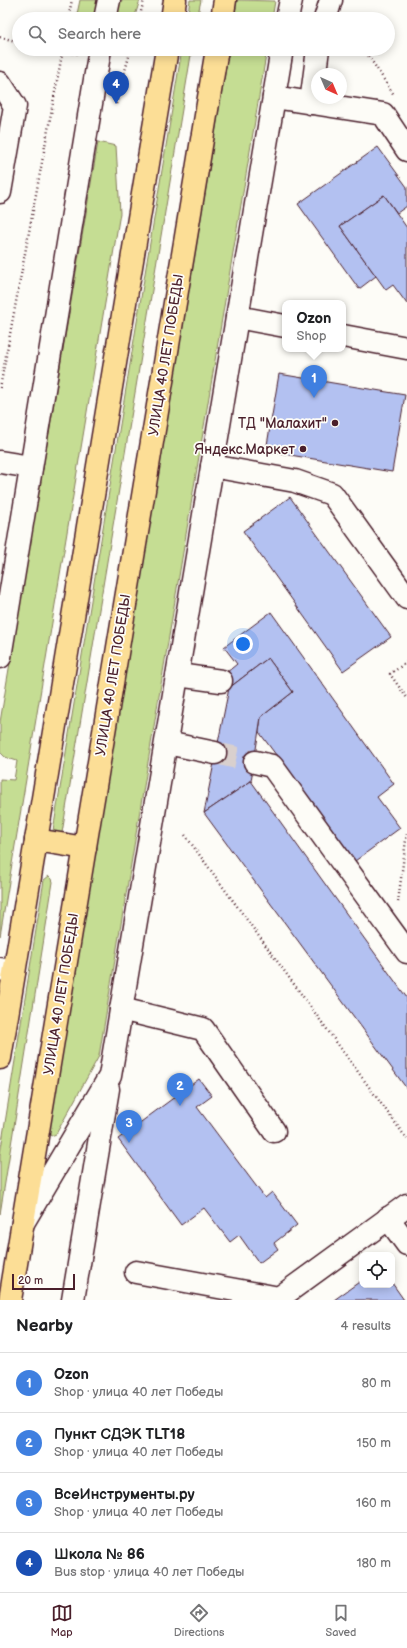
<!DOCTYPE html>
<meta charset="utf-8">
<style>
:root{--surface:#fff;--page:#f2f2f2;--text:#202124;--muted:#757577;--line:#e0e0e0;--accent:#4a1f2b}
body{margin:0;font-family:"Balsamiq Sans",sans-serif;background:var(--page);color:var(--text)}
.controls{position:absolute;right:12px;bottom:12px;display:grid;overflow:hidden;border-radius:8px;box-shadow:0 2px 10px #0003}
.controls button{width:36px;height:36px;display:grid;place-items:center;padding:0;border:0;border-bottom:1px solid var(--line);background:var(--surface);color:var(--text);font:20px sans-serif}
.compass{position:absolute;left:311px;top:68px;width:36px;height:36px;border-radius:50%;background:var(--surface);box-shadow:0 2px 10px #0003;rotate:136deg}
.scale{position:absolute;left:12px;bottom:10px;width:63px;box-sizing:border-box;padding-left:4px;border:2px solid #4a1f2b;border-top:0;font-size:11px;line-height:14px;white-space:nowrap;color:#4a1f2b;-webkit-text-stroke:3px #fdfcf7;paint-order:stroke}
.you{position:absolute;left:243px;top:644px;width:14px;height:14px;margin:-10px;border:3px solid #fff;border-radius:50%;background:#1a73e8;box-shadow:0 0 0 6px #1a73e833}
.badge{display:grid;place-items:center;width:26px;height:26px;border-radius:50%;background:var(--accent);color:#fff;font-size:13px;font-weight:700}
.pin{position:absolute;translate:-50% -33px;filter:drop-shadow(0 1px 2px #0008)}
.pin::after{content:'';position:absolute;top:21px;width:14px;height:12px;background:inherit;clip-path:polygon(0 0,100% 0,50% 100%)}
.popup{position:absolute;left:282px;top:300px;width:64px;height:52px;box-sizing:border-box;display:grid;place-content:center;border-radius:8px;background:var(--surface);filter:drop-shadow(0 1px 3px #0005);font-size:13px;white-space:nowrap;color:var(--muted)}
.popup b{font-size:15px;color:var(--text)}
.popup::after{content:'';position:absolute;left:50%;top:100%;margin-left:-8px;border:8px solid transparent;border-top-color:var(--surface)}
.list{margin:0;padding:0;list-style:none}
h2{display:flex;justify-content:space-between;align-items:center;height:52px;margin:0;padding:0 16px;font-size:17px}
h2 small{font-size:13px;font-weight:400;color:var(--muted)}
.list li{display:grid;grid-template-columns:26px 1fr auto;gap:12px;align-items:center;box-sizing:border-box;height:60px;padding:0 16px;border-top:1px solid var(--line)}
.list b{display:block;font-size:15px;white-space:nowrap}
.list p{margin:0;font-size:13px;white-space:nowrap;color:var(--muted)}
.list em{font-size:13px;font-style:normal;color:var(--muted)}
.icon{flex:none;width:22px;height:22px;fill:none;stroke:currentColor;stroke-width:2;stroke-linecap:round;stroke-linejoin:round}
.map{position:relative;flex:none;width:407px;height:1300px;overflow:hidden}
.search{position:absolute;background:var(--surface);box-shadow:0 2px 10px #0003;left:12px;right:12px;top:12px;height:44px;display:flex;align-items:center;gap:10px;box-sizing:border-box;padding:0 14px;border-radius:22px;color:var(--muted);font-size:15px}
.sheet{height:292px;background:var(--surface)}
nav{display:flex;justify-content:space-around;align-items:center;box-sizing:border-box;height:56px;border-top:1px solid var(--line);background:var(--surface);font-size:11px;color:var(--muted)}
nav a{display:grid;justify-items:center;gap:2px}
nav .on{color:var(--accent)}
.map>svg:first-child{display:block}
</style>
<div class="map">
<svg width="407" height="1300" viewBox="0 0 407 1300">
<rect width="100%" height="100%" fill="#fdfcf7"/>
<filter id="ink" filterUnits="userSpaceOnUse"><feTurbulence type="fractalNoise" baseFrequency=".025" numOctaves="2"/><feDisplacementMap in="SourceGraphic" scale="8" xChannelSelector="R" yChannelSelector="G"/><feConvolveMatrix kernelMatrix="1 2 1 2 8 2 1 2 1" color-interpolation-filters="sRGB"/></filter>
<g filter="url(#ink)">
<!-- green -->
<g fill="#c5dd93" stroke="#887e5f">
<polygon points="80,0 99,0 95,19 76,19"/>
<polygon points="119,0 140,0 134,19 116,19"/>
<polygon points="190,0 201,0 197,19 187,19"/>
<polygon points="237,0 275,1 272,19 234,19"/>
<polygon points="182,49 192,49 62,833 60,835 53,834 53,831"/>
<polygon points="229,49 267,49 99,1056 56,1134 51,1136 49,1132"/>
<polygon points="98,142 116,146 120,213 0,936 0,779 14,780 17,761 5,757 0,752 0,722"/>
<polygon points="49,876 52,879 53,882 0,1214 0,1154 44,880"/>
</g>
<!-- building -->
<g fill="#b3c1f1" stroke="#4a1f2b">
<polygon points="378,147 407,187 407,206 397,213 384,195 340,226 376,276 359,289 298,204"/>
<polygon points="384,195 407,228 407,304 393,285 386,290 340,226"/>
<polygon points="279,374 405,395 392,472 266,451"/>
<polygon points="290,497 391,637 343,671 243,531"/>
<polygon points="271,612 394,784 377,797 400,828 355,861 259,732 261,717 293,692 268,658 229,688 221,677 237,664 224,647"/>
<polygon points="268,658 293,692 261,717 251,781 204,813 229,688"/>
<polygon points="251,781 407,998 407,1089 204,813"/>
<polygon points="199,1079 212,1096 197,1107 265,1198 272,1192 297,1225 274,1243 278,1249 259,1263 239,1235 230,1242 204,1208 181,1225 118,1139"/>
<polygon points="362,1280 362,1285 392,1285 392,1283 404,1300 334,1300"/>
</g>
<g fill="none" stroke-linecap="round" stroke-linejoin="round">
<!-- minor-tunnel -->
<polyline stroke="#d9d0ce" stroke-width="22" stroke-dasharray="22 11" stroke-linecap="butt" points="215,753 255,762"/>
<defs>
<g id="minor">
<polyline points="105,19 109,0"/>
<polyline points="287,19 291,0"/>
<polyline points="325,19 331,0"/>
<polyline points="0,83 15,106 0,192"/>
<polyline points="274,97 383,114 407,150"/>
<polyline points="311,103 318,49"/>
<polyline points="237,317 285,326"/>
<polyline points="343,336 407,348"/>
<polyline points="0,462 31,467"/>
<polyline points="212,466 295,481 332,494 407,598"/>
<polyline points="0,657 100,49"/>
<polyline points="178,675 221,681"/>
<polyline points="167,743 215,753"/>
<polyline points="255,762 272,766 407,952"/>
<polyline points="0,969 14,972"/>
<polyline points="121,1009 203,1029 274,1131"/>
<polyline points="388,1218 407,1244"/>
<polyline points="23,1223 110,1076 282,49"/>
<polyline points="136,1272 279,1298 407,1205"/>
<polyline points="73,1300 108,1089"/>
</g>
<g id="major">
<polyline points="172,19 175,0"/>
<polyline points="222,19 225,0"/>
<polyline points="36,840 85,848"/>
<polyline points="0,1058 167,49"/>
<polyline points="10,1300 217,49"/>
</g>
</defs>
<!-- minor casing -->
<use href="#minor" stroke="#4a1f2b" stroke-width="25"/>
<!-- major casing -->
<use href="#major" stroke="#4a1f2b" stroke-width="25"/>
<!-- path -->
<g stroke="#4a1f2b" stroke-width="2.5" stroke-dasharray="1 3" stroke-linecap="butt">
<polyline points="68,19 72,0"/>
<polyline points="139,19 144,0"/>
<polyline points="0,37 19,42"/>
<polyline points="49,49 79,54"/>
<polyline points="364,49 394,95"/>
<polyline points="116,104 131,49"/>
<polyline points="0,388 63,49"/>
<polyline points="407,662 390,674 407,698"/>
<polyline points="185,835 407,1139"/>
<polyline points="398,902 407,832"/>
</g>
<!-- minor -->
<use href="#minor" stroke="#fdfcf7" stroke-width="22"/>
<!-- major -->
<use href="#major" stroke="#fcde96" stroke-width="22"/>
</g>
</g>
<!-- markers -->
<g fill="#4a1f2b" stroke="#fdfcf7" stroke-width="1.5">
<circle cx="335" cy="423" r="4"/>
<circle cx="303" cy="449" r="4"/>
</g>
<g text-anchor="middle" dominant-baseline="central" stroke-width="3.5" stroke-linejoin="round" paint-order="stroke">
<!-- street labels -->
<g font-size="14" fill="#4a1f2b" stroke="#fdfcf7">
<text transform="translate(166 355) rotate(-81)">УЛИЦА 40 ЛЕТ ПОБЕДЫ</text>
<text transform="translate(113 675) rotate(-81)">УЛИЦА 40 ЛЕТ ПОБЕДЫ</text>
<text transform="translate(61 994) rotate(-81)">УЛИЦА 40 ЛЕТ ПОБЕДЫ</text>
</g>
<!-- poi labels -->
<g font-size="14" fill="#4a1f2b" stroke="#fdfcf7" text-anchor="end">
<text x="327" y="423">ТД "Малахит"</text>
<text x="295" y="449">Яндекс.Маркет</text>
</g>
</g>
</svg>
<div class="controls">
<button><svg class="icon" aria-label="locate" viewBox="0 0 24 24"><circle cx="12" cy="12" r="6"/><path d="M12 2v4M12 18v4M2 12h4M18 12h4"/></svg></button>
</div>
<svg class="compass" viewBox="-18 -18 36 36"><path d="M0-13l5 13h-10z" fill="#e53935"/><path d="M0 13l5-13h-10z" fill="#757577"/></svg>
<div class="scale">20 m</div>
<div class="you"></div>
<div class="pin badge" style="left:314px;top:398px;background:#3f7fe0">1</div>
<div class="popup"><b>Ozon</b>Shop</div>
<div class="pin badge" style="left:180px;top:1106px;background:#3f7fe0">2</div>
<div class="pin badge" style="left:129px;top:1143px;background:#3f7fe0">3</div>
<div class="pin badge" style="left:116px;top:104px;background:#1a4fb4">4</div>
<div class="search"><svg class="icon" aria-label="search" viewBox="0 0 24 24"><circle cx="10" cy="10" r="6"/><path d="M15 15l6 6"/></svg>Search here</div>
</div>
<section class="sheet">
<h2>Nearby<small>4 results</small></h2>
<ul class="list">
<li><span class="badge" style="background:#3f7fe0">1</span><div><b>Ozon</b><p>Shop · улица 40 лет Победы</p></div><em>80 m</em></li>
<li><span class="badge" style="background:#3f7fe0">2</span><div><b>Пункт СДЭК TLT18</b><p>Shop · улица 40 лет Победы</p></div><em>150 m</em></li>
<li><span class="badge" style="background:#3f7fe0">3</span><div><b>ВсеИнструменты.ру</b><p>Shop · улица 40 лет Победы</p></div><em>160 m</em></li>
<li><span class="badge" style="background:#1a4fb4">4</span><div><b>Школа № 86</b><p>Bus stop · улица 40 лет Победы</p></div><em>180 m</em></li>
</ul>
</section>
<nav>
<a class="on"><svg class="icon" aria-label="map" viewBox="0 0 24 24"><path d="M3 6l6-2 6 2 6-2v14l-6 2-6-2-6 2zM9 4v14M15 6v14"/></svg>Map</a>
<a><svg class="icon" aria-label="directions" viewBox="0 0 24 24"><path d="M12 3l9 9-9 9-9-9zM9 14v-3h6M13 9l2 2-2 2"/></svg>Directions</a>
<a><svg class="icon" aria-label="saved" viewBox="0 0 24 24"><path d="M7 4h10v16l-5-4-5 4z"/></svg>Saved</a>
</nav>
